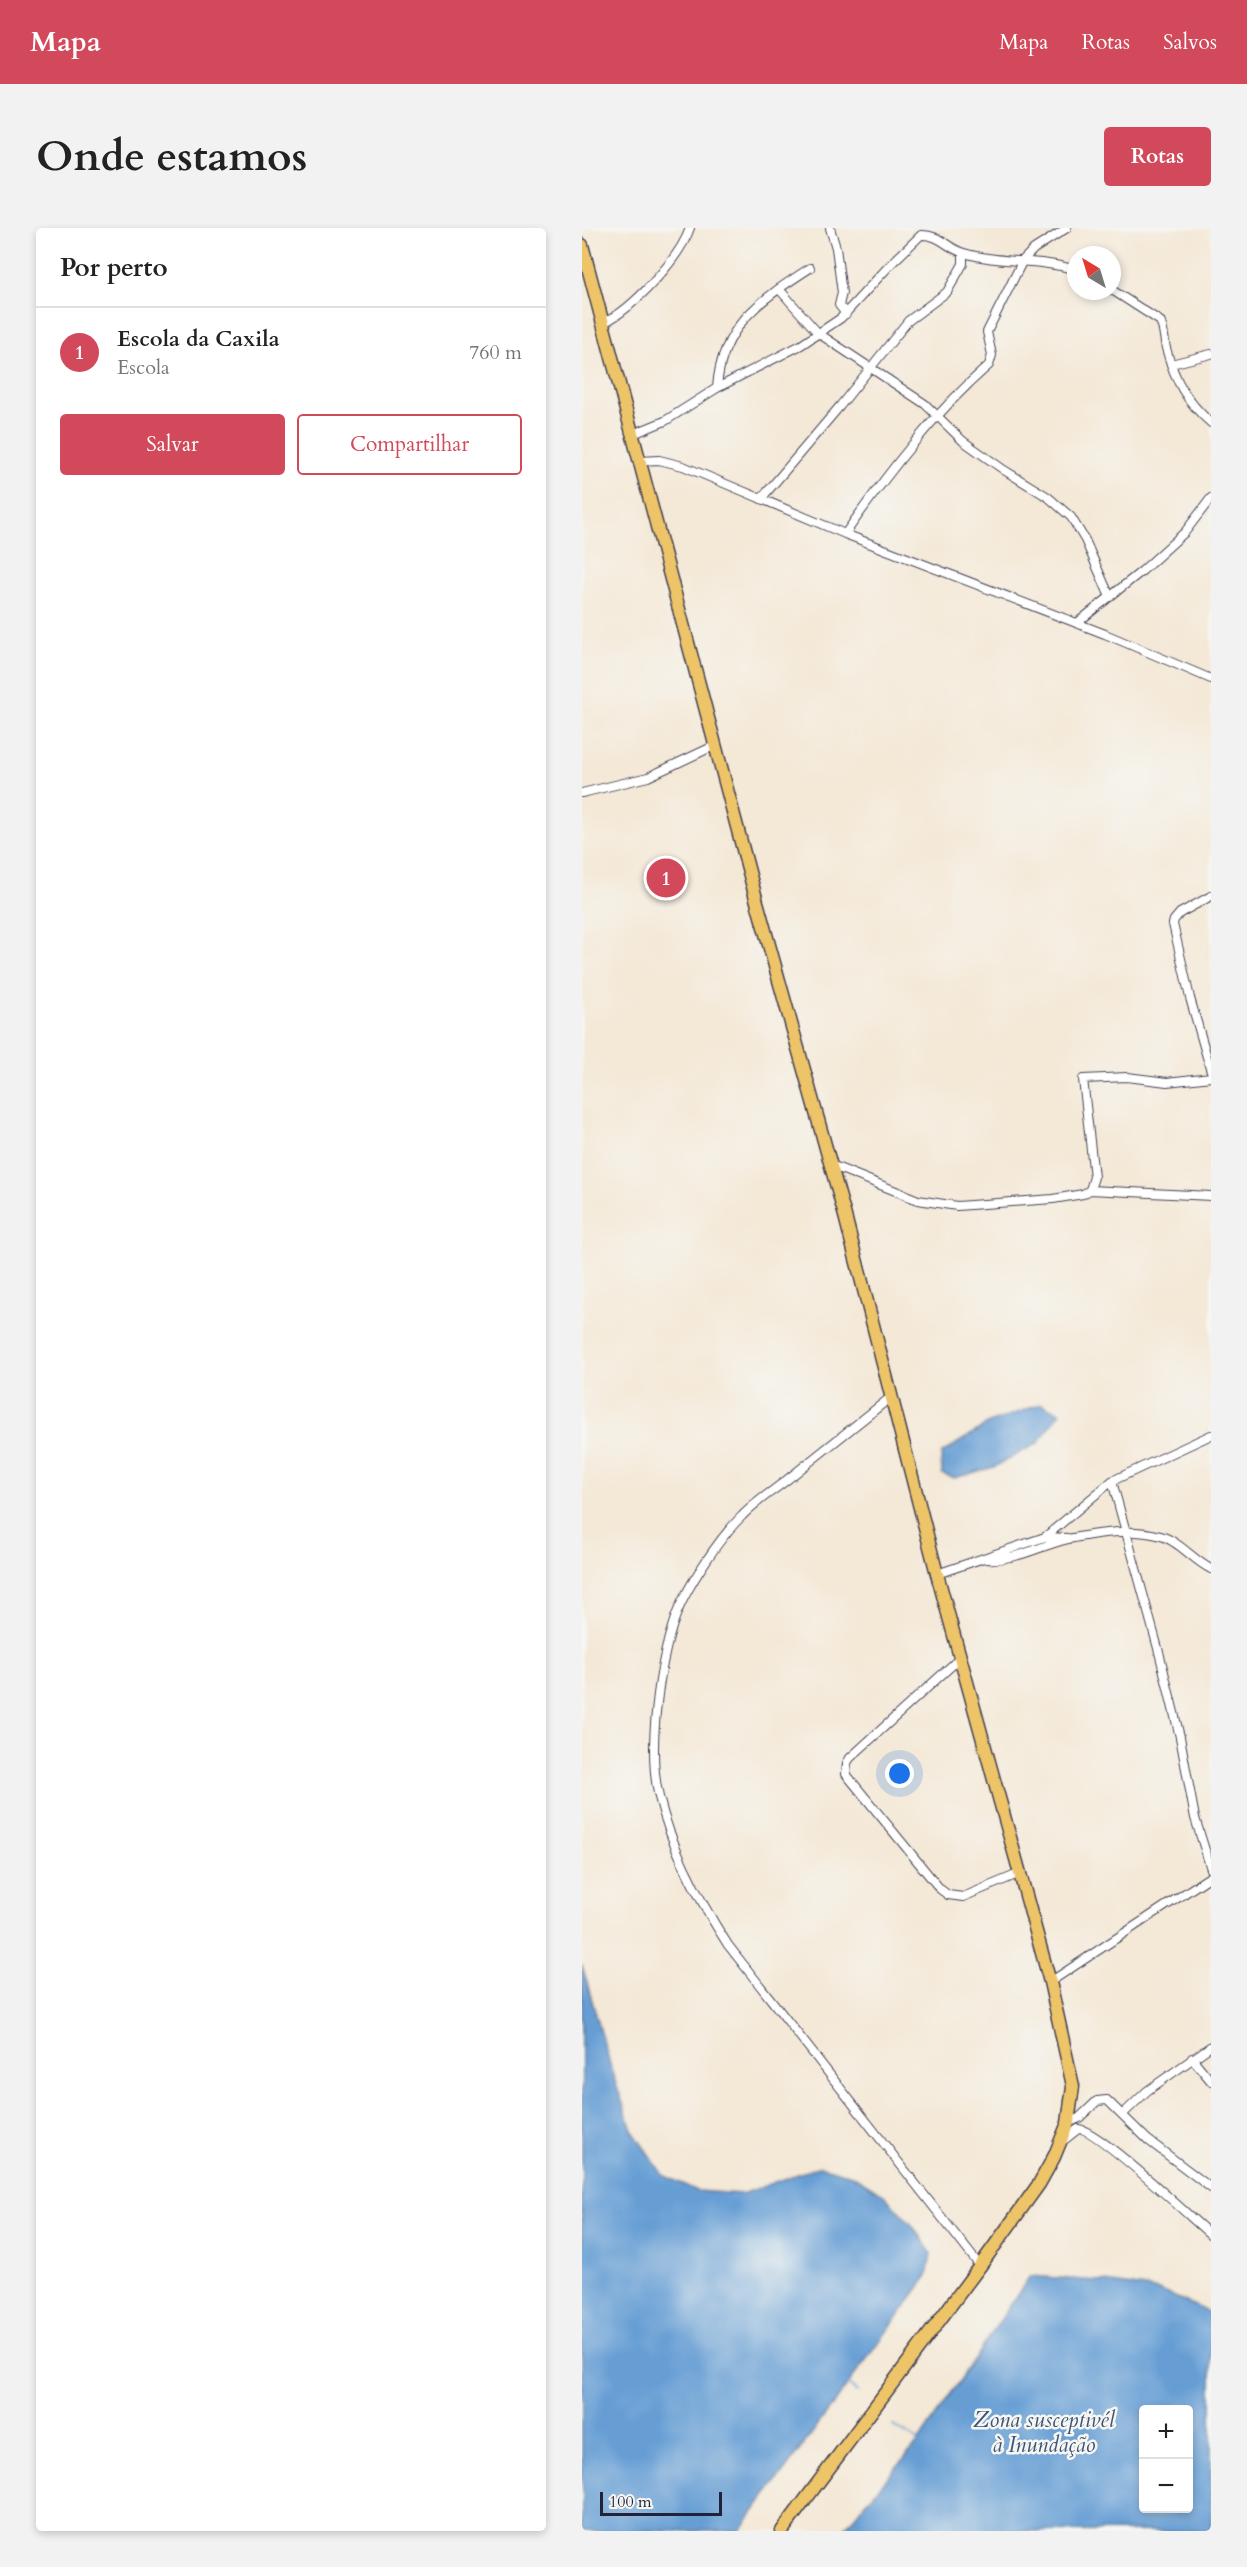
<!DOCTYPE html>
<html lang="pt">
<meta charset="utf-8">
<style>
:root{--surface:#fff;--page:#f2f2f2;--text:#222;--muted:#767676;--line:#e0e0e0;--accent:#d1495b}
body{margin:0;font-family:Cardo,serif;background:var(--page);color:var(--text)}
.controls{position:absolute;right:18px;bottom:18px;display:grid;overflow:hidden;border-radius:6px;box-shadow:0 3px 9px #0003}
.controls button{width:54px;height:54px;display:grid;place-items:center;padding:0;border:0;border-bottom:2px solid var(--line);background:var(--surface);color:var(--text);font:30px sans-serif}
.compass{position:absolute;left:485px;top:18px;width:54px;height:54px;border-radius:50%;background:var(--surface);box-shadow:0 3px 9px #0003;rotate:322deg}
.scale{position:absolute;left:18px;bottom:15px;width:122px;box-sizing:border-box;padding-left:6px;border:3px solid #22223b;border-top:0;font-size:16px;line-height:21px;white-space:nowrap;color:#22223b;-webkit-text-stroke:4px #f6f6f2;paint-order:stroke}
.you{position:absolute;left:318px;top:1546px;width:21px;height:21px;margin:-15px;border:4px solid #fff;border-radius:50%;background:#1a73e8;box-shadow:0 0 0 9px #1a73e833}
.badge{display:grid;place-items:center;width:39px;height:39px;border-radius:50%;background:var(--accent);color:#fff;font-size:20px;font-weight:700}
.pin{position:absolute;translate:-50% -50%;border:3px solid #fff;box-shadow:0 2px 6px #0006}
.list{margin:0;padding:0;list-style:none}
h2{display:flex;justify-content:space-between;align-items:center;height:78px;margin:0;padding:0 24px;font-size:26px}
h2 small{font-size:20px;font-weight:400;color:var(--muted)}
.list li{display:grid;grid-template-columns:39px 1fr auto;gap:18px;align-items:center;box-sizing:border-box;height:90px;padding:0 24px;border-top:2px solid var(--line)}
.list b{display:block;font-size:22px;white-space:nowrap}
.list p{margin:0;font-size:20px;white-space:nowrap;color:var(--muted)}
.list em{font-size:20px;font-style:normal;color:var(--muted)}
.actions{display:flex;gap:12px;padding:18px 24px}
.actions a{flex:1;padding:14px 0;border:2px solid var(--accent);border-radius:6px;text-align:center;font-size:21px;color:var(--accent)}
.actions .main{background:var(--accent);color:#fff}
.map{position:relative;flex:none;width:629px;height:2303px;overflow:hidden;border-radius:6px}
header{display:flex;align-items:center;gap:36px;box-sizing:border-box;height:84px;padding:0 30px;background:var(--accent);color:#fff}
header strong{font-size:28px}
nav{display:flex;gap:33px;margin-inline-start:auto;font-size:21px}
.intro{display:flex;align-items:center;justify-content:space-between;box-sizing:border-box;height:144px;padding:0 36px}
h1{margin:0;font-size:42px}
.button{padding:15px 27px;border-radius:6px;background:var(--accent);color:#fff;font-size:21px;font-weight:700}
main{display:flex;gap:36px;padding:0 36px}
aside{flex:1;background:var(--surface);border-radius:6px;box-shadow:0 3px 9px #0003}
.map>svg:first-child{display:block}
</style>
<header>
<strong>Mapa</strong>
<nav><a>Mapa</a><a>Rotas</a><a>Salvos</a></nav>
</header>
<div class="intro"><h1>Onde estamos</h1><a class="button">Rotas</a></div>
<main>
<aside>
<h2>Por perto<small></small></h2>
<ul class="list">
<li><span class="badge">1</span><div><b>Escola da Caxila</b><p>Escola</p></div><em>760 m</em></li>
</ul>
<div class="actions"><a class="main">Salvar</a><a>Compartilhar</a></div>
</aside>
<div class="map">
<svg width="629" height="2303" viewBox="0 0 629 2303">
<rect width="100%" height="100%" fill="#f6f6f2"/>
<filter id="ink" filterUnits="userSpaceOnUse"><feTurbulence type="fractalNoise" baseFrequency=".0167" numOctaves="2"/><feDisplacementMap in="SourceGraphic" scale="12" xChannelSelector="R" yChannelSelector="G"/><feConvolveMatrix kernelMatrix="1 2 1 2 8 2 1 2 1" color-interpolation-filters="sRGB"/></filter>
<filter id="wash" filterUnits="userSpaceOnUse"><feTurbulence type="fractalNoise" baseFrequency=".008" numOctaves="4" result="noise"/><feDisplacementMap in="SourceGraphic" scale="24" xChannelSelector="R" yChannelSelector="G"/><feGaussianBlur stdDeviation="1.35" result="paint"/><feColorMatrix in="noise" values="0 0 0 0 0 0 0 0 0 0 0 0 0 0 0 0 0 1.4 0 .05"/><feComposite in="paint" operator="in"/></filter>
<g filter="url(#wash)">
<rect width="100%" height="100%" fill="#f4e8d6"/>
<!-- water -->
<g fill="#669ed4" stroke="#446088" stroke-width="1.5" fill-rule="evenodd">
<polygon points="459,1176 478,1185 456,1215 412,1239 372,1250 360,1246 359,1226 407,1195"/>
<polygon points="0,1737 31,1847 50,1902 81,1947 115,1963 160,1966 238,1938 270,1947 300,1965 330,1997 349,2025 345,2049 158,2303 0,2303"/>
<path d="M448,2048L516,2053L577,2062L629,2085V2303H260L337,2213ZM562,2182H606V2280H562Z"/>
</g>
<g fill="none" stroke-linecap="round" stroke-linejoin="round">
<!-- stream -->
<g stroke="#669ed4" stroke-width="2">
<polyline points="265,2154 275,2164"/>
<polyline points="312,2198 337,2213"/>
</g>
</g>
</g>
<g filter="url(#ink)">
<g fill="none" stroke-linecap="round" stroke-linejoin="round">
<defs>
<g id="minor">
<polyline points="248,0 254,20 260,65 257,77 264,86"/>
<polyline points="197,61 236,105 343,176 381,213 422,242 466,269 489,289 503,312 528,369"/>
<path d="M530,62L578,93C582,101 582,111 584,120C593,153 604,173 629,195"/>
<path d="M21,95C50,82 98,30 108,0"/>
<polyline points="589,136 629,126"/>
<path d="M135,160C139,97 179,72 228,40"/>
<path d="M51,206L83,193L135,160L219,117L259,90L308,37L339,7C357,6 365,20 382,25C418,36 456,30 494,42"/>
<polyline points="59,233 77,232 101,238 263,306 523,406 629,451"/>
<polyline points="179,271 258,178 326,93 365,64 381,36 381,25"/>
<path d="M263,306C305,246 351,186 407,137L410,127L405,104L441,32L452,21L485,0"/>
<polyline points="495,395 560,343 603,304 629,270"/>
<polyline points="0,565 66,549 134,517"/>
<polyline points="629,668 598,685 592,692 591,696 608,770 629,843"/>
<polyline points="249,937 336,972 375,978 471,971 501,966 508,962 629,968"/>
<polyline points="508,962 512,949 501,851 545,849 585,854 629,849"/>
<path d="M309,1169C275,1196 241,1223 206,1251C191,1263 173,1274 160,1288C137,1310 104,1360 93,1390C77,1436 65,1522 77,1569C90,1622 117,1672 146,1717L398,2038"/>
<polyline points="530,1253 577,1424 598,1509 613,1590 629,1641"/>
<polyline points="463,1309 530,1253 629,1207"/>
<path d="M405,1331C434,1333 459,1317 486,1311C516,1305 549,1300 579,1308C597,1313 611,1332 629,1341"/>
<polyline points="355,1346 463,1309 485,1310"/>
<polyline points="378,1430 268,1530 265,1535 264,1546 358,1661 366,1667 381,1669 436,1646"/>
<polyline points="468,1754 629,1648"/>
<polyline points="610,1830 629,1853"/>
<polyline points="541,1886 565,1863 629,1818"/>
<polyline points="486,1895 497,1890 515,1873 525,1872 566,1912 629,1960"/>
<path d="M482,1912L496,1901C512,1898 610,1991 629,2007"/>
</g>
<polyline id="primary" points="0,17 175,674 263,988 355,1346 468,1754 491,1858 486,1895 472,1929 457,1956 398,2038 200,2303"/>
</defs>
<!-- minor casing -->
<use href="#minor" stroke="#424052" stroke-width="10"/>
<!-- primary casing -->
<use href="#primary" stroke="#424052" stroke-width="15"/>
<!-- minor -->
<use href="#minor" stroke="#fff" stroke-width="8"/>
<!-- primary -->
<use href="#primary" stroke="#eec469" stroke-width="12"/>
</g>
</g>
<g text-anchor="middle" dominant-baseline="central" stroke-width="5" stroke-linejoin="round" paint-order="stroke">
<!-- water labels -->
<g font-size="22" font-style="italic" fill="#3d5478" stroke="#f6f6f2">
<text x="462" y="2192">Zona susceptivél<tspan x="462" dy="25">à Inundação</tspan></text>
</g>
</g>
</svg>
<div class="controls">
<button>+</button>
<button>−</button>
</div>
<svg class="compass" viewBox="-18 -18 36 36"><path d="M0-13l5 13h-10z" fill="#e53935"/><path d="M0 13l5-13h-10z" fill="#767676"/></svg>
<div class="scale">100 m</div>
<div class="you"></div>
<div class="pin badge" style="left:84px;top:650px">1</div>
</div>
</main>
